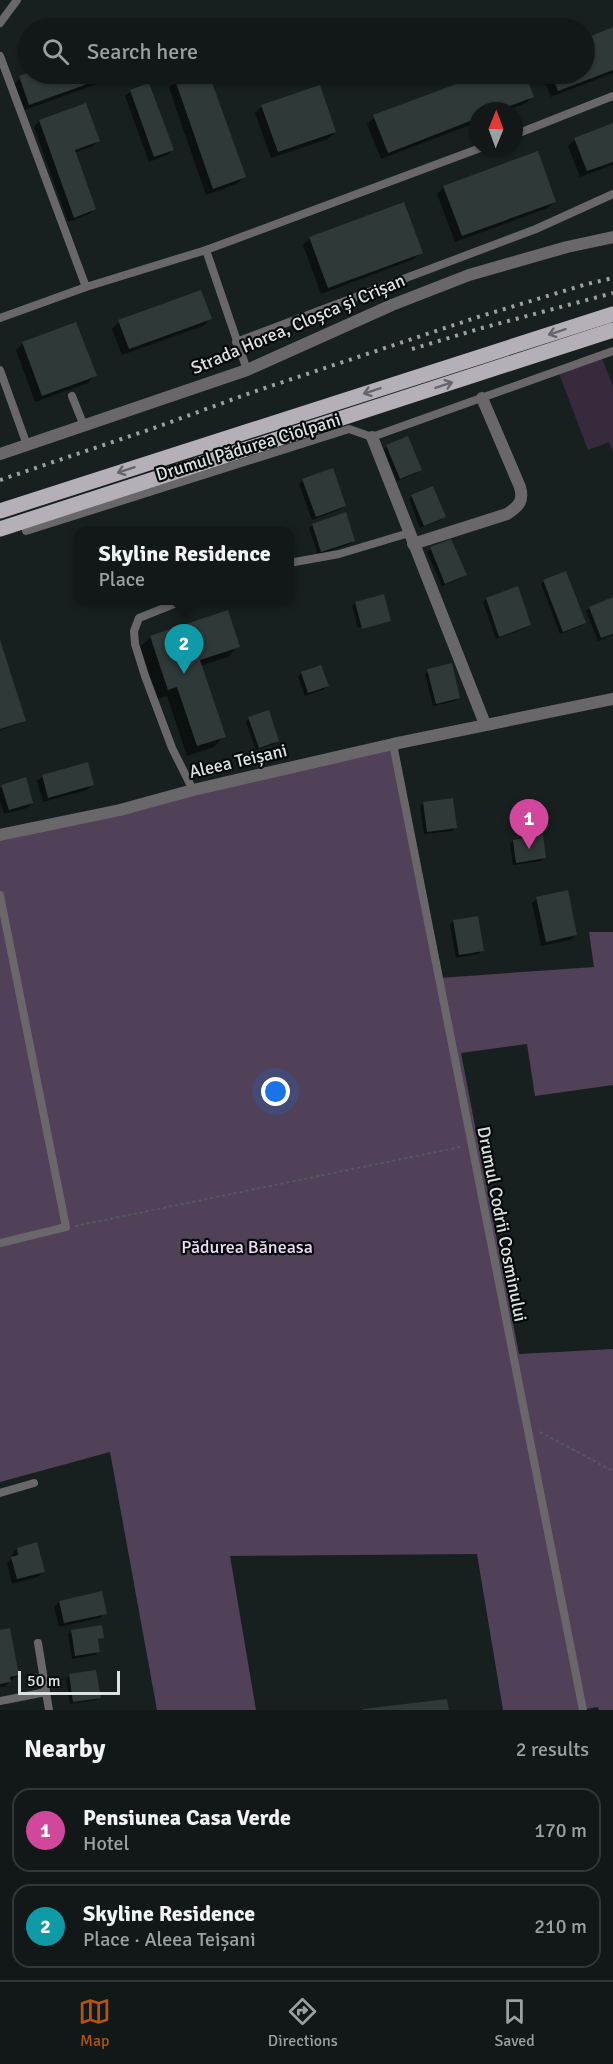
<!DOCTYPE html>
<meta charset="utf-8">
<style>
:root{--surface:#111817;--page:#1a2120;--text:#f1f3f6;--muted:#9ca0a1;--line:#303736;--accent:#b45309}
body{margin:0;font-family:Signika,sans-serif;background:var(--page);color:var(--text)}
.compass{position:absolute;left:469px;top:102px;width:54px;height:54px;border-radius:50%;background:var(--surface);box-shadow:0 2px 4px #0004;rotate:1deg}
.scale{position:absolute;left:18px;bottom:15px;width:102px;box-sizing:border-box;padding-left:6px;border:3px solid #dce2e1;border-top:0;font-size:16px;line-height:21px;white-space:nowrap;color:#dce2e1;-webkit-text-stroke:4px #060909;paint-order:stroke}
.you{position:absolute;left:276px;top:1092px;width:21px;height:21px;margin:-15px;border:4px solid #fff;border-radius:50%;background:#1a73e8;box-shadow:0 0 0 9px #1a73e833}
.badge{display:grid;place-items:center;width:39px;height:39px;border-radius:50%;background:var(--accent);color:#fff;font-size:20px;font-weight:700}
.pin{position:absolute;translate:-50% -50px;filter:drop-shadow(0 2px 3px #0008)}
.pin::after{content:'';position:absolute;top:32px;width:21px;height:18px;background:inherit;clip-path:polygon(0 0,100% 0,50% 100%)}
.popup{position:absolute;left:75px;top:527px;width:219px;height:78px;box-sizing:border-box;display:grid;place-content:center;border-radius:12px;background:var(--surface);filter:drop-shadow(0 2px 4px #0005);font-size:20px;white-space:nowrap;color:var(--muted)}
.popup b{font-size:22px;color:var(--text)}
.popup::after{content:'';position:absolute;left:50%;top:100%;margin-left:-12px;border:12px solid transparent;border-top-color:var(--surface)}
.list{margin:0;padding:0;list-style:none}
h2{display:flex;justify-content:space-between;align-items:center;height:78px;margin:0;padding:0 24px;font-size:26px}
h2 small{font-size:20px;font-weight:400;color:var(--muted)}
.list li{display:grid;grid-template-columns:39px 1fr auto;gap:18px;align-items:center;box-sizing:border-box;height:84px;margin:0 12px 12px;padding:0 12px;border:2px solid var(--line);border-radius:18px}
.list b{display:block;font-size:22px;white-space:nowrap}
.list p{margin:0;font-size:20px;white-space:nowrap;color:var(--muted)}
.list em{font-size:20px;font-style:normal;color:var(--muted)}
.icon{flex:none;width:33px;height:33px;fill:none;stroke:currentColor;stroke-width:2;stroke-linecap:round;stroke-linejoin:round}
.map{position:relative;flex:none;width:613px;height:1710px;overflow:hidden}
.search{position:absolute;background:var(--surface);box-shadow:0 2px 4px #0004;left:18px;right:18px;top:18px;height:66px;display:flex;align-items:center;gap:15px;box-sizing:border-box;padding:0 21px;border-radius:33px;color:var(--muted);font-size:22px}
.sheet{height:270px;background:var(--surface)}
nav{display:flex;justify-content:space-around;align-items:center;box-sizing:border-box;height:84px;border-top:2px solid var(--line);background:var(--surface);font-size:16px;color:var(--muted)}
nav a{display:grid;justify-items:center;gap:3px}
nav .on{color:var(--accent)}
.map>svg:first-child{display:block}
</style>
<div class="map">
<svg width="613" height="1710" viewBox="0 0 613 1710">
<rect width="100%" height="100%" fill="#17201f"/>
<!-- green -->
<polygon fill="#372a3d" points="601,356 613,386 613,452 609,442 588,450 558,371"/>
<!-- forest -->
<polygon fill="#504058" points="393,744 439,978 594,967 589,932 613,932 613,1085 535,1096 527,1044 461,1053 519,1354 613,1349 613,1710 599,1710 598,1707 579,1710 503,1710 477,1554 230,1556 256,1710 157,1710 110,1452 0,1482 0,835"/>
<!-- shadow -->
<g fill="#0007">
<polygon points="613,29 613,73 551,97 541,74 584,74"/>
<polygon points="31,74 125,74 22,111 13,85 20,78"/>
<polygon points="198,74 208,74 244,177 237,184 206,195 169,88 176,81"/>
<polygon points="487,74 524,74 533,96 526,103 506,111 478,111 478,122 381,159 367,124 374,117"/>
<polygon points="131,91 172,150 167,155 149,162 125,96"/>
<polygon points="85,105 98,141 93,146 74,153 94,209 89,214 68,222 34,127 39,122"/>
<polygon points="262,106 335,132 328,139 271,158 255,113"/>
<polygon points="613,125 613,165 580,177 568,146 575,139"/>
<polygon points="444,187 555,201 548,208 455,242 437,194"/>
<polygon points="310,238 421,252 414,259 321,294 303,245"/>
<polygon points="210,319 203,326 122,355 112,329 119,322"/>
<polygon points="23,343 95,376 88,383 35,402 16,350"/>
<polygon points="387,446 420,469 417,473 397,481 384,449"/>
<polygon points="303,480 345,506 341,509 312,520 299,484"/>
<polygon points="412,496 444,517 441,520 420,528 409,499"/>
<polygon points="313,525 354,541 350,544 318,555 309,528"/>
<polygon points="451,541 465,575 462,578 442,586 427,552 431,549"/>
<polygon points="544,581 584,623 581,626 560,634 541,584"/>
<polygon points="486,599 530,625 526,628 496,639 483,602"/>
<polygon points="613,599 613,635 598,641 586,611 590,608"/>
<polygon points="356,603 389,621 358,628 352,606"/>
<polygon points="151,637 238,646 228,657 200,666 224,736 214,747 187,756 167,696 158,699 140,647"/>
<polygon points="0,644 25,720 21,723 0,730"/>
<polygon points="320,667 327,686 324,689 305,696 298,677 301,673"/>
<polygon points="428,671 459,697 455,701 433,706 425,674"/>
<polygon points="249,719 278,740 274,744 256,750 246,722"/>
<polygon points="43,776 92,785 87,790 43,802 37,781"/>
<polygon points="2,786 32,803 27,808 4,814 0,802 0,788"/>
<polygon points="424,803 455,828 452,831 424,834 420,806"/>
<polygon points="513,841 544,858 541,861 513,865 510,844"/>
<polygon points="537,898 576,934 571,940 541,946 532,903"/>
<polygon points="453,921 482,951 479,954 456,958 450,925"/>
<polygon points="17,1549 43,1572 38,1577 12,1584 7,1563 13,1557 12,1554"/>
<polygon points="59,1602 105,1613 100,1618 59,1627 54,1607"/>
<polygon points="72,1631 102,1637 97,1641 98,1652 95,1655 72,1659 68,1634"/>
<polygon points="0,1632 18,1675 4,1687 0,1687"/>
<polygon points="69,1676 99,1697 96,1700 70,1704 66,1679"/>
</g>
<!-- building -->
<g fill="#2f3938">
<polygon points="613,27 613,70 558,91 551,74 584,74 584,39"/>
<polygon points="28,73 28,74 115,74 29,105 19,76"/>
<polygon points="194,74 209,74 246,177 213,189 175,80"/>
<polygon points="483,74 525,74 534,97 497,111 478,111 478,118 388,153 373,115"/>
<polygon points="149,83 174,150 154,157 130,90"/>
<polygon points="320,85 336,132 278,152 261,105"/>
<polygon points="86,103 100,141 75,150 96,209 74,218 39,120"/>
<polygon points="613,123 613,162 587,171 574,138"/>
<polygon points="538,151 556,202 462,236 443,186"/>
<polygon points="404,202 423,253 328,288 309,237"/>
<polygon points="201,290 212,319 129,349 118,320"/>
<polygon points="76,322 97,376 42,396 22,342"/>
<polygon points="408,436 422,470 400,479 386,445"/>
<polygon points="333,468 346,506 316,517 302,479"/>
<polygon points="433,486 446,517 424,526 411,495"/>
<polygon points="346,512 355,541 321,552 312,524"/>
<polygon points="451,539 467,575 445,584 430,547"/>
<polygon points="566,571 586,623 563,632 543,580"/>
<polygon points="518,586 531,625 499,637 486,598"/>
<polygon points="384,594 391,621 362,629 355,602"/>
<polygon points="613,597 613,634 601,638 589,607"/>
<polygon points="228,610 240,647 200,660 226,737 197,746 177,687 168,690 150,636"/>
<polygon points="0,640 26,721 0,729"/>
<polygon points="452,663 460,698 436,704 427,669"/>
<polygon points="321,665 329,686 308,693 301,672"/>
<polygon points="269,710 279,741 259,748 248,717"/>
<polygon points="88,762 94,785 48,798 42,775"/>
<polygon points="26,777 33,803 9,810 1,785"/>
<polygon points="453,798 457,828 427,832 423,802"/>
<polygon points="543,835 546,858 516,863 513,840"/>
<polygon points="568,890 577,935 546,942 536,897"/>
<polygon points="478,916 484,951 459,955 453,920"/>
<polygon points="37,1542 45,1572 17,1579 11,1557 18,1555 17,1548"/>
<polygon points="102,1591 107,1614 64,1623 59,1601"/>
<polygon points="102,1625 104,1638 98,1639 100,1652 75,1656 71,1630"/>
<polygon points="10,1628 19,1675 10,1677 11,1682 0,1684 0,1630"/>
<polygon points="96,1670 101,1698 73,1702 69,1674"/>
<polygon points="447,1699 449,1710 363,1710 363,1709"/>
</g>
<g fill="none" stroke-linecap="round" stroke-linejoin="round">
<!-- path -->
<g stroke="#535b5a" stroke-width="2" stroke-dasharray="3 3" stroke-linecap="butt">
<polyline points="75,1226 460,1147"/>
<polyline points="540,1432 613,1471"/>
</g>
<!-- service -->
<g stroke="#69676a" stroke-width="8">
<polyline points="0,23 17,0"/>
<polyline points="0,56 86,287"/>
<polyline points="514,135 613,96"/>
<polyline points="206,250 247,370"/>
<polyline points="0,318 86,287 206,250 483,147"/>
<polyline points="236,342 536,229 613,194"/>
<polyline points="0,370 27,445"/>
<polyline points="72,396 84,426"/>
<polyline points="26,531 349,429 372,437 613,351"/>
<polyline points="289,563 339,554 409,533"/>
<polyline points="184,600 139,618 134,631 135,644 145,676 172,748 193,790"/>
<polyline points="393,744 583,1710"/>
<polyline points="0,895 66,1227 0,1243"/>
<polyline points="0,1493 34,1483"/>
<polyline points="38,1643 46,1692"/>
<polyline points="0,1701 46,1692 49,1710"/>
</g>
<!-- minor -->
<g stroke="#69676a" stroke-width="12">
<polyline points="372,437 485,724"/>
<path d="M413,544L507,514C519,506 524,501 520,487L482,398"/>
<polyline points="0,835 120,810 193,790 393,744 613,699"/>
</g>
<!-- tertiary -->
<polyline stroke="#69676a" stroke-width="12" points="0,454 247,370 392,305 469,275 567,247 613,237"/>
<!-- primary -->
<g stroke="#b5b0b8" stroke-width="15">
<polyline points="0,511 613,314"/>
<polyline points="0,529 613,330"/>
</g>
<!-- rail -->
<g stroke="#9aa1a0" stroke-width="4" stroke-dasharray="3 6" stroke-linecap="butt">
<polyline points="412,349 482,328 613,293"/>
<polyline points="0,480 154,428 253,392 478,317 587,284 613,278"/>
</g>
</g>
<!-- one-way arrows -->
<defs><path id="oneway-shaft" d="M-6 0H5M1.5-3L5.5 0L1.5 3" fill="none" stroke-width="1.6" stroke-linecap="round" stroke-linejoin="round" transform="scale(1.5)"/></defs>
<g stroke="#666569">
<use href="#oneway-shaft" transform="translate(557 332) rotate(162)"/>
<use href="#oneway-shaft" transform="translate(444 385) rotate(-18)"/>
<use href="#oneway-shaft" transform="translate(372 391) rotate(162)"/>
<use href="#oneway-shaft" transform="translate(126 470) rotate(162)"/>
</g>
<g text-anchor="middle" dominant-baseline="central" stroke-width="4.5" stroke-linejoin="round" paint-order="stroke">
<!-- street labels -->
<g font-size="18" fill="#dce2e1" stroke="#060909">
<text transform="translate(298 324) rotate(-23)">Strada Horea, Cloșca și Crișan</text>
<text transform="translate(248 447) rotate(-17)">Drumul Pădurea Ciolpani</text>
<text transform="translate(238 761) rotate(-13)">Aleea Teișani</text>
<text transform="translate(502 1224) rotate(79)">Drumul Codrii Cosminului</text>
</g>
<!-- park labels -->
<g font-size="18" fill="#efdcf9" stroke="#060909">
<text x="247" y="1247">Pădurea Băneasa</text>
</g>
</g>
</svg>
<svg class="compass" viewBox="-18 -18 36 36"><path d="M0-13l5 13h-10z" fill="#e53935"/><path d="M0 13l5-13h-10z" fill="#9ca0a1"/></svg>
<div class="scale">50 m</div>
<div class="you"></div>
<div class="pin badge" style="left:529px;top:849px;background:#d1479c">1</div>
<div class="pin badge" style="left:184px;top:674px;background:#0f9aa8">2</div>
<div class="popup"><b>Skyline Residence</b>Place</div>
<div class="search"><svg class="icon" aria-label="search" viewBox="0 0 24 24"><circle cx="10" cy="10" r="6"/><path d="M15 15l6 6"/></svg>Search here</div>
</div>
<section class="sheet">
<h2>Nearby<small>2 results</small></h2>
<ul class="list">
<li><span class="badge" style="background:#d1479c">1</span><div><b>Pensiunea Casa Verde</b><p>Hotel</p></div><em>170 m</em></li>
<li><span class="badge" style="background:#0f9aa8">2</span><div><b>Skyline Residence</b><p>Place · Aleea Teișani</p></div><em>210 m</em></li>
</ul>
</section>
<nav>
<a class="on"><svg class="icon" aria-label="map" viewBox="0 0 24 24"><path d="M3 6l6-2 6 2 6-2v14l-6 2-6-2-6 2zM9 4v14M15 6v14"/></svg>Map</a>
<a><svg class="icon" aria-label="directions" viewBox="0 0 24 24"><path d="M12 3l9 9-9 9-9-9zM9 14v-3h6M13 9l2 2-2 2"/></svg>Directions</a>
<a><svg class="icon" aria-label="saved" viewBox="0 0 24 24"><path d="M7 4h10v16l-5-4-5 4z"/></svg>Saved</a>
</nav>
